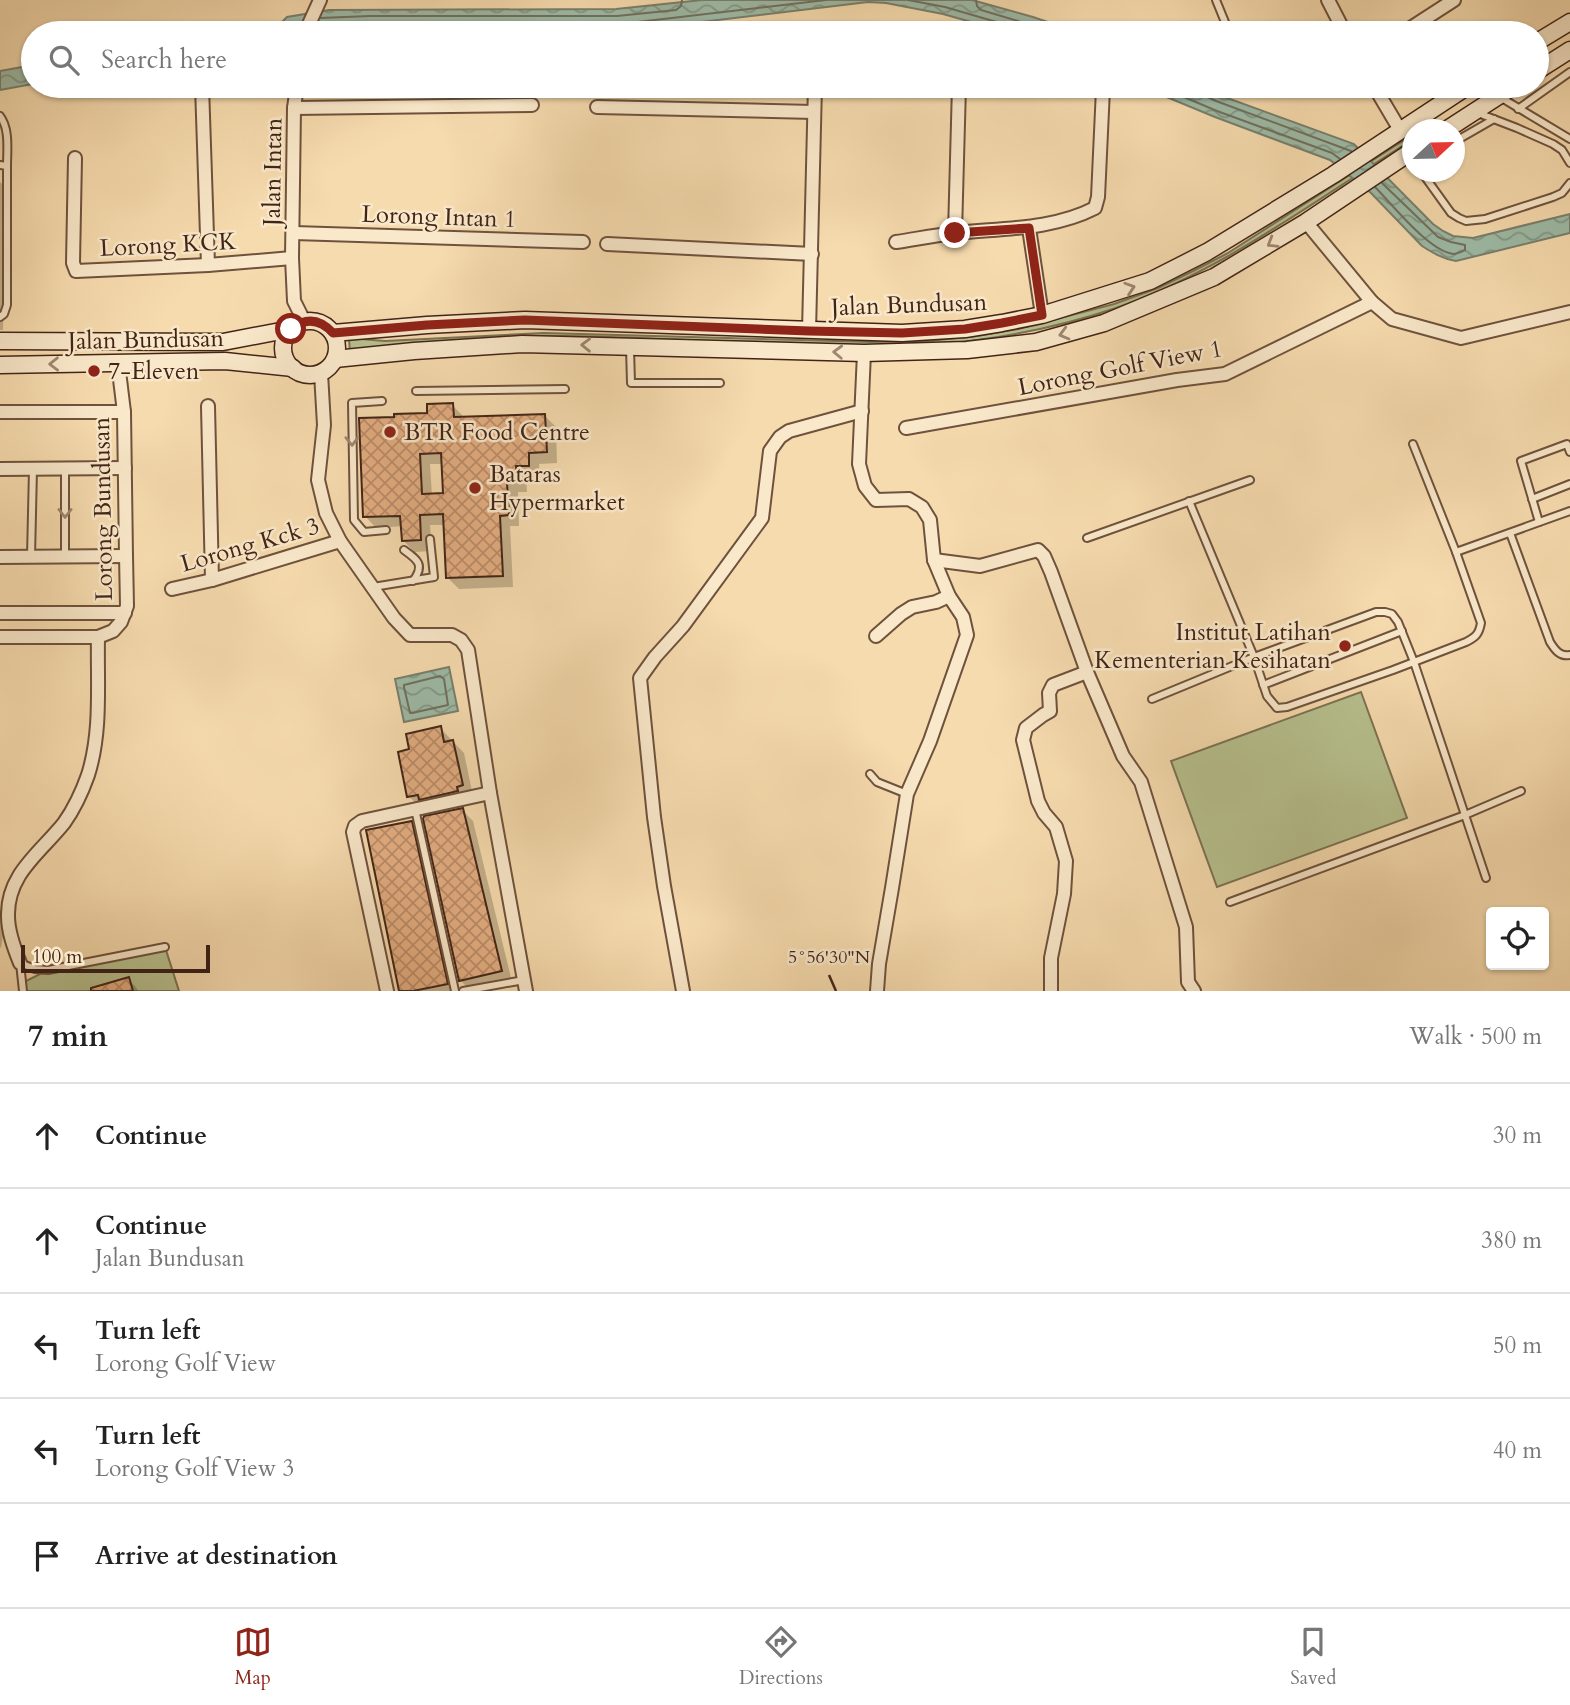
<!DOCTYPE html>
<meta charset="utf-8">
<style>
:root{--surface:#fff;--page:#f2f2f2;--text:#222;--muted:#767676;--line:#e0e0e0;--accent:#8f2418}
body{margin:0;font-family:Cardo,serif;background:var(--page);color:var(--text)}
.controls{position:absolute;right:21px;bottom:21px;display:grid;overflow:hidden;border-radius:7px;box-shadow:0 2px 5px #0004}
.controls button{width:63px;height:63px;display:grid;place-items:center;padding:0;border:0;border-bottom:2px solid var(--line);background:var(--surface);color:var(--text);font:35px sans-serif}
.compass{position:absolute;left:1402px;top:119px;width:63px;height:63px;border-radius:50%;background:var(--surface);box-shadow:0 2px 5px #0004;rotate:68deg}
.scale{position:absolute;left:21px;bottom:18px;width:189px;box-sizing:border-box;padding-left:7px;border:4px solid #422417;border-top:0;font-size:19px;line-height:24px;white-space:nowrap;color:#422417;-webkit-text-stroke:5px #f9e8ca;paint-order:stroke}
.stop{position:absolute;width:21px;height:21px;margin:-16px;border:5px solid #8f2418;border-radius:50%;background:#fff}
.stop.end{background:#8f2418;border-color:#fff;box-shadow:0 2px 7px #0008}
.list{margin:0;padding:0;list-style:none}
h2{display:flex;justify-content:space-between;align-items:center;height:91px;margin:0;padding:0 28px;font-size:30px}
h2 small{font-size:23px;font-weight:400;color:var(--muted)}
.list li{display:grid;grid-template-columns:46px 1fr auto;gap:21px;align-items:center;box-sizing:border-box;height:105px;padding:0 28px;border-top:2px solid var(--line)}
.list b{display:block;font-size:26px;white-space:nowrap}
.list p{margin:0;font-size:23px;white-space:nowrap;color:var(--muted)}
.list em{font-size:23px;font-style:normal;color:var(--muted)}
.icon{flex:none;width:38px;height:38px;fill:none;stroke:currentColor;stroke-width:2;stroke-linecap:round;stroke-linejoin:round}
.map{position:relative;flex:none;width:1570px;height:991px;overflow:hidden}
.search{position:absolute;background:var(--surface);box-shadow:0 2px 5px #0004;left:21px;right:21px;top:21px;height:77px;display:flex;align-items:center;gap:18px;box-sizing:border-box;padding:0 24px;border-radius:38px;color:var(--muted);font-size:26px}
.sheet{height:616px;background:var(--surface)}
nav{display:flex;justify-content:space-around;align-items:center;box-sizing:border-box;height:98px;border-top:2px solid var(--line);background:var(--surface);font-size:19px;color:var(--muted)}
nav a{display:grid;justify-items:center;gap:4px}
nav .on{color:var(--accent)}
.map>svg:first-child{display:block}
</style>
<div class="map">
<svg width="1570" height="991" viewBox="0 0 1570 991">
<defs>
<pattern id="water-waves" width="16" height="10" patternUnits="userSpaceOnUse" patternTransform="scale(1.75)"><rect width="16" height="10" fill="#9dbba7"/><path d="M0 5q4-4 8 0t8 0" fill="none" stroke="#829887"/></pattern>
<pattern id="building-cross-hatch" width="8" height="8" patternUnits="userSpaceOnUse" patternTransform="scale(1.75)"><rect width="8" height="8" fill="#e4ae81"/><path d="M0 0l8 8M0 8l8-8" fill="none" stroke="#ba8d69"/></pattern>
</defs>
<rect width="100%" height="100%" fill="#f6dbae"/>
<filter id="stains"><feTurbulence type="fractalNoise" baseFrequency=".00286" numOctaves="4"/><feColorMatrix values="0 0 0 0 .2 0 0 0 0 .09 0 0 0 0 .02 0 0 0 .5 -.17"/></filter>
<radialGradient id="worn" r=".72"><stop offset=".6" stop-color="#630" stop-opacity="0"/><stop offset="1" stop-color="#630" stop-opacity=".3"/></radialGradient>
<!-- grass -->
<g fill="#b7c18f" stroke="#7c7253" stroke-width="2">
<path d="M1412,135V140C1316,199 1225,270 1116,308C1057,328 993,340 930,345C886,349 841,346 796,345C713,342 629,336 545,336C480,336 414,348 350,355L349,338L385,341L544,333L871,342L928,341L977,336L1018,329L1114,304L1158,288L1193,271L1228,253Z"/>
<polygon points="1361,692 1407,818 1217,887 1171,761"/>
<polygon points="165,947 179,991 23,991 22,983 48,970"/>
</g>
<!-- water -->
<g fill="url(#water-waves)" stroke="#797f6d" stroke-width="2">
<polygon points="702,0 972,0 1033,17 1080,33 1010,33 943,14 886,3 868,2 676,25 594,32 366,31 319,33 217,33 282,22 287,17 329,10 616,9"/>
<polygon points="33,65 33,84 0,90 0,71"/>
<path d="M1140,86H1199L1219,95L1354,144L1433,224L1443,231L1453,236L1473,238L1570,214V233L1456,261C1443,259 1433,253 1422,246L1371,193L1330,160L1215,117Z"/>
<polygon points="449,667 458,711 404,722 395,679"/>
</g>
<!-- shadow -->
<g fill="#0003" fill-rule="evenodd">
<polygon points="0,182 6,188 3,330 0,330"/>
<path d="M452,405L463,416V419L545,416L556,427L557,463L539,464L540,477H526L527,492H518L519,526H510L513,587L459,589L448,578L445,525H430L432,551L414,552L403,540V526L376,528L365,516L429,415ZM430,464H444L445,495L432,496Z"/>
<polygon points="440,728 464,753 473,796 420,808 409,796 411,750"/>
<polygon points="462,810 473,821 512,982 471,991 460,980"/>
<polygon points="411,823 422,834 457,991 402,991"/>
<polygon points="0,911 6,917 1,948 0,947"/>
<polygon points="128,979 136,987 138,991 87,991"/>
</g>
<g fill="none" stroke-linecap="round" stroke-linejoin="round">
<!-- shore -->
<g stroke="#70705f" stroke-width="2">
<polyline points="908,0 945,7 1000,23 1005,27 1006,33"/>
<polyline points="976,0 977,6 981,10 1058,33"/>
<polyline points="320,18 370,16 617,16 676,10 681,6 682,0"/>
<polyline points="316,28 331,26 370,25 609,25 612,27 612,33"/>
<polyline points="621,33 623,26 629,23 826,0"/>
<polyline points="1158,86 1217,111 1332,153 1340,159"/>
<polyline points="1199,86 1201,94 1216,101 1351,151"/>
<path d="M1375,187C1392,204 1431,254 1455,254C1458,253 1462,252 1465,250V245L1451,242L1438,237L1382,183"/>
<polygon points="440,676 444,679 448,705 412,713 410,713 404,687 404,685"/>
</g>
</g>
<!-- building -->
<g fill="url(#building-cross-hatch)" stroke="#422417" stroke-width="2" fill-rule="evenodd">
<path d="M453,403L454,417L545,414L547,452L529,453V466H516L517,481L507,482L509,515L500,516L503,576L446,578L443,514L420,515L421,540L402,541L400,516L363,517L359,418L394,417V414L427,413V404ZM441,453L443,493L422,494L420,454Z"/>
<polygon points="441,726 444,742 453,740 463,785 457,787 458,791 419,800 418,795 407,797 398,752 409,749 406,734"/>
<polygon points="463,808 502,971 459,981 423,819 424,816"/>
<polygon points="412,821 448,984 413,991 399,991 366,830"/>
<polygon points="129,977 133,991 91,991 91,988"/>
</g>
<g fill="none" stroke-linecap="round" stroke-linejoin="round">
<defs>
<g id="lane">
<polyline points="1216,0 1227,27"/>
<polyline points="1500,97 1570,139"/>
<polyline points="1518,109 1570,72"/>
<polyline points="1478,113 1517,128 1553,144 1562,150 1570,163"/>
<path d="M0,116C10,129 7,150 7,166"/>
<polyline points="1454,142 1494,119"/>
<polyline points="0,165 7,166 7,305 4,314 0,317"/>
<polyline points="1423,172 1423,174 1451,213 1459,218 1466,221 1485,219 1553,197 1562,193 1570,183"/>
<polyline points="630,348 631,383 720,383"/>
<polyline points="416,391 565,389"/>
<polyline points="382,401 352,403 354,520 364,532 386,530"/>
<polyline points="1532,499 1570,484"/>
<path d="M1189,501L1254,657L1267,696L1277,708L1287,707L1393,670L1466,642C1476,637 1479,634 1481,623L1456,552L1413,444"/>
<polyline points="1539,522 1521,461 1567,444 1570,452"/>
<path d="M1510,533L1550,642C1555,650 1560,657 1570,655"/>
<polyline points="1087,538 1250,480"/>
<path d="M404,550C418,560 425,565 413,581"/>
<polyline points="1456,552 1570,511"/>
<polyline points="31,557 33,469"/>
<polyline points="65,557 65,469"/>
<polyline points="373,587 434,577 430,539"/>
<polyline points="1263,685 1402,631"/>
<polyline points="1152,699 1254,657 1376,612 1385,612 1392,614 1398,622 1414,662 1486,878"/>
<polyline points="870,774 877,782 907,794"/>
<polyline points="415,809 455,991"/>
<polyline points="1230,902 1465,815 1521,791"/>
<polyline points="20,963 35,969 48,970 165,947"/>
<polyline points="20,963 23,991"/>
<polyline points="463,991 524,980"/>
</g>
<g id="street">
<polyline points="1328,0 1345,33"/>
<polyline points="305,33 320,0"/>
<polyline points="1403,33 1454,0"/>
<polyline points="202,86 208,265"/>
<polyline points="297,86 294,108 292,258 294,301 304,321"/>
<polyline points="1374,86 1400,130"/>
<polyline points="597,107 814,112"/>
<polyline points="294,108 532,105"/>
<polyline points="75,158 73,263 76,271 208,265 292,258"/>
<polyline points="1306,222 1372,302 1392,319 1461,338 1570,312"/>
<polyline points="1029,228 1042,315"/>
<polyline points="294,233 583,242"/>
<polyline points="955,233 959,86"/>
<path d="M896,242C916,239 936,235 956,233C1003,228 1052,230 1095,208L1098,197L1103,89"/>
<polyline points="607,244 812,254"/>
<polyline points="809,331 815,86"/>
<polyline points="864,353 859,464 865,486 876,500 909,499 922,507 930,520 934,560 949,596 963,617 967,635 930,741 907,794 892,888 879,964 877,991"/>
<polyline points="321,373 324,425 318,480 326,513 340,541 394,618 410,635 452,635 461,640 468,650 490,793 526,991"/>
<polyline points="208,406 212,580"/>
<polyline points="0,412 124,412"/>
<polyline points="906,428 1177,380 1225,374 1372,302"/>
<polyline points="0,469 125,468"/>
<polyline points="0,557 126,556"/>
<polyline points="934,560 980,566 1038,550 1044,556 1051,572 1087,672 1123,756 1141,782 1186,927 1188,982 1194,991"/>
<polyline points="172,589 212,580 340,541"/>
<polyline points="0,613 125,613"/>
<polyline points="876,636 901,614 912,607 936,602 949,596"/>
<polyline points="0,637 98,637 113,631 121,622 127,606 126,556 124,412 118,363"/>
<path d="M20,963C14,948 8,932 8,916C7,874 40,853 64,823C74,809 82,792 88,775C102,731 97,683 98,637"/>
<polyline points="387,991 353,832 355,826 362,821 490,793"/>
<polyline points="683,991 664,886 654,817 640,678 655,657 683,626 762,518 770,451 780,437 789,431 862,411"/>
<polyline points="1051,991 1051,958 1064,894 1066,861 1056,827 1044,813 1038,801 1023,740 1026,728 1043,715 1050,711 1049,693 1053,685 1087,672"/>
</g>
<g id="secondary">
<polyline points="1537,42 1570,22"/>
<polyline points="1537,71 1570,50"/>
<polyline points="1446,130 1514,86"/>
<circle cx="310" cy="348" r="27"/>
<polyline points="333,333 427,325 525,320 902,333 965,329 1002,323 1042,315 1150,281 1207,252 1333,175 1468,86"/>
<polyline points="0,341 223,342 291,329"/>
<polyline points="335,359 414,351 522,344 864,353 967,350 1036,342 1104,323 1214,277 1306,222 1412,151"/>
<polyline points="0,365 225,361 293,368"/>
</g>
</defs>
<!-- lane casing -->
<use href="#lane" stroke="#6f523d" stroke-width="10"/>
<!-- street casing -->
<use href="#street" stroke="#6f523d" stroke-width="16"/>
<!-- secondary casing -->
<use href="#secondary" stroke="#422417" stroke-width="19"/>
<!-- lane -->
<use href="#lane" stroke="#f9e8ca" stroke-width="6"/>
<!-- street -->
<use href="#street" stroke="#f9e8ca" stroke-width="12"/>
<!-- secondary -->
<use href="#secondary" stroke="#f9e8ca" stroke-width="16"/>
</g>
<!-- one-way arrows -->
<defs><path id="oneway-chevron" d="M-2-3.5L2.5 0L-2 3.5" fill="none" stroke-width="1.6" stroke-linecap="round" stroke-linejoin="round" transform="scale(1.75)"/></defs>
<g stroke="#9e8670">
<use href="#oneway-chevron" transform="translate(1272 243) rotate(149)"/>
<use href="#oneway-chevron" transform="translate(1130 288) rotate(-18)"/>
<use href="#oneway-chevron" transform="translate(1064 334) rotate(165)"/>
<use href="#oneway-chevron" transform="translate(586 345) rotate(-179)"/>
<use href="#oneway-chevron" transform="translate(838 352) rotate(-178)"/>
<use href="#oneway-chevron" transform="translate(54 364) rotate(179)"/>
<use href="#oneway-chevron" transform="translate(352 441) rotate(89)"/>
<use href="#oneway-chevron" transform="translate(65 513) rotate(90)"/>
</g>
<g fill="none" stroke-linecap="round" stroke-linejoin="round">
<!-- route -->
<path stroke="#8f2418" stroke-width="9" d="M291,329C306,317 320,319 333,333L427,325L525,320L809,331L902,333L965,329L1002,323L1042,315L1029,228L955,233"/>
</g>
<!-- ticks -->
<path fill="none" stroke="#422417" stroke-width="2.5" d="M829,975L836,991"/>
<!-- markers -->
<g fill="#8f2418" stroke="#f9e8ca" stroke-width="2.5">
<circle cx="94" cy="371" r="7"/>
<circle cx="390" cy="432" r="7"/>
<circle cx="475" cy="488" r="7"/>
<circle cx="1345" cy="646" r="7"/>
</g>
<g text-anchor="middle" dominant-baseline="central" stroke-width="5" stroke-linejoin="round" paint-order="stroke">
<!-- street labels -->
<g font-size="24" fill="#422417" stroke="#f9e8ca">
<text transform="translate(273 172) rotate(-89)">Jalan Intan</text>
<text transform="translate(439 217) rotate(2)">Lorong Intan 1</text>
<text transform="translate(168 245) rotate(-3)">Lorong KCK</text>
<text transform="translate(909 305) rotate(-2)">Jalan Bundusan</text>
<text transform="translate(146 340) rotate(-1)">Jalan Bundusan</text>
<text transform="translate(1120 368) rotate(-11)">Lorong Golf View 1</text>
<text transform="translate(103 509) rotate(-91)">Lorong Bundusan</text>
<text transform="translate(250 545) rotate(-16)">Lorong Kck 3</text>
</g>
<!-- poi labels -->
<g font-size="24" fill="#422417" stroke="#f9e8ca" text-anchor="start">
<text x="108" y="371">7-Eleven</text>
<text x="404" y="432">BTR Food Centre</text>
<text x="489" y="474">Bataras<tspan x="489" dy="28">Hypermarket</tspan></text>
<text x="1331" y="632" text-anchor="end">Institut Latihan<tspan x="1331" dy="28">Kementerian Kesihatan</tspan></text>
</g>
</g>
<g font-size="18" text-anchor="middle" fill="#422417" stroke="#f9e8ca" stroke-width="5" stroke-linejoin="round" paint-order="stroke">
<text x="829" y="963">5°56'30"N</text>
</g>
<rect width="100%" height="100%" filter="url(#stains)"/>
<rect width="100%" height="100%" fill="url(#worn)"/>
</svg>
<div class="controls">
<button><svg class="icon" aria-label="locate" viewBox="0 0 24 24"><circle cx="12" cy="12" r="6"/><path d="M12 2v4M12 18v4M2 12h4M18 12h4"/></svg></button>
</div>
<svg class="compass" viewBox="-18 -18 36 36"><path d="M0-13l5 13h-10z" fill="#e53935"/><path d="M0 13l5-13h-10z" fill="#767676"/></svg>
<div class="scale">100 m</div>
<div class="stop" style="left:291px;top:329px"></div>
<div class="stop end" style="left:955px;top:233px"></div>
<div class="search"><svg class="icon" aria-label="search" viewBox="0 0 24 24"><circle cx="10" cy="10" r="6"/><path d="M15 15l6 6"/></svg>Search here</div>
</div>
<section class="sheet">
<h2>7 min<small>Walk · 500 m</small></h2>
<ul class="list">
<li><svg class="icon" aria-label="ahead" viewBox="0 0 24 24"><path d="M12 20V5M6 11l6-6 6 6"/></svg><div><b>Continue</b></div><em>30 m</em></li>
<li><svg class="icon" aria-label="ahead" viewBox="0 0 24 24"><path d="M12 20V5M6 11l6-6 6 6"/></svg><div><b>Continue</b><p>Jalan Bundusan</p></div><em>380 m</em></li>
<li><svg class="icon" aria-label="left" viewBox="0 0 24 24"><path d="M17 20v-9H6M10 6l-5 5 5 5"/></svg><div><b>Turn left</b><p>Lorong Golf View</p></div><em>50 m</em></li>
<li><svg class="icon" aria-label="left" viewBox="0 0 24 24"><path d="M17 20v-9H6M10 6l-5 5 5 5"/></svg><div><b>Turn left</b><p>Lorong Golf View 3</p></div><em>40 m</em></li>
<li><svg class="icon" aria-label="arrive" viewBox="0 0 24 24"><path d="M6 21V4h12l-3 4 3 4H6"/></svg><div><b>Arrive at destination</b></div></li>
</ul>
</section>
<nav>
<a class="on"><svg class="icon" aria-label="map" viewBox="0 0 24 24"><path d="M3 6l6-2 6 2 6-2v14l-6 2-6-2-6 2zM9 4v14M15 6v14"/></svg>Map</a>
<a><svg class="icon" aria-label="directions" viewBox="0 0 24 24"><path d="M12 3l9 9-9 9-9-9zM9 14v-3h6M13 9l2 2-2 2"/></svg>Directions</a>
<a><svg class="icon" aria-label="saved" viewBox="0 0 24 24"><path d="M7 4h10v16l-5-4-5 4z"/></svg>Saved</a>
</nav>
